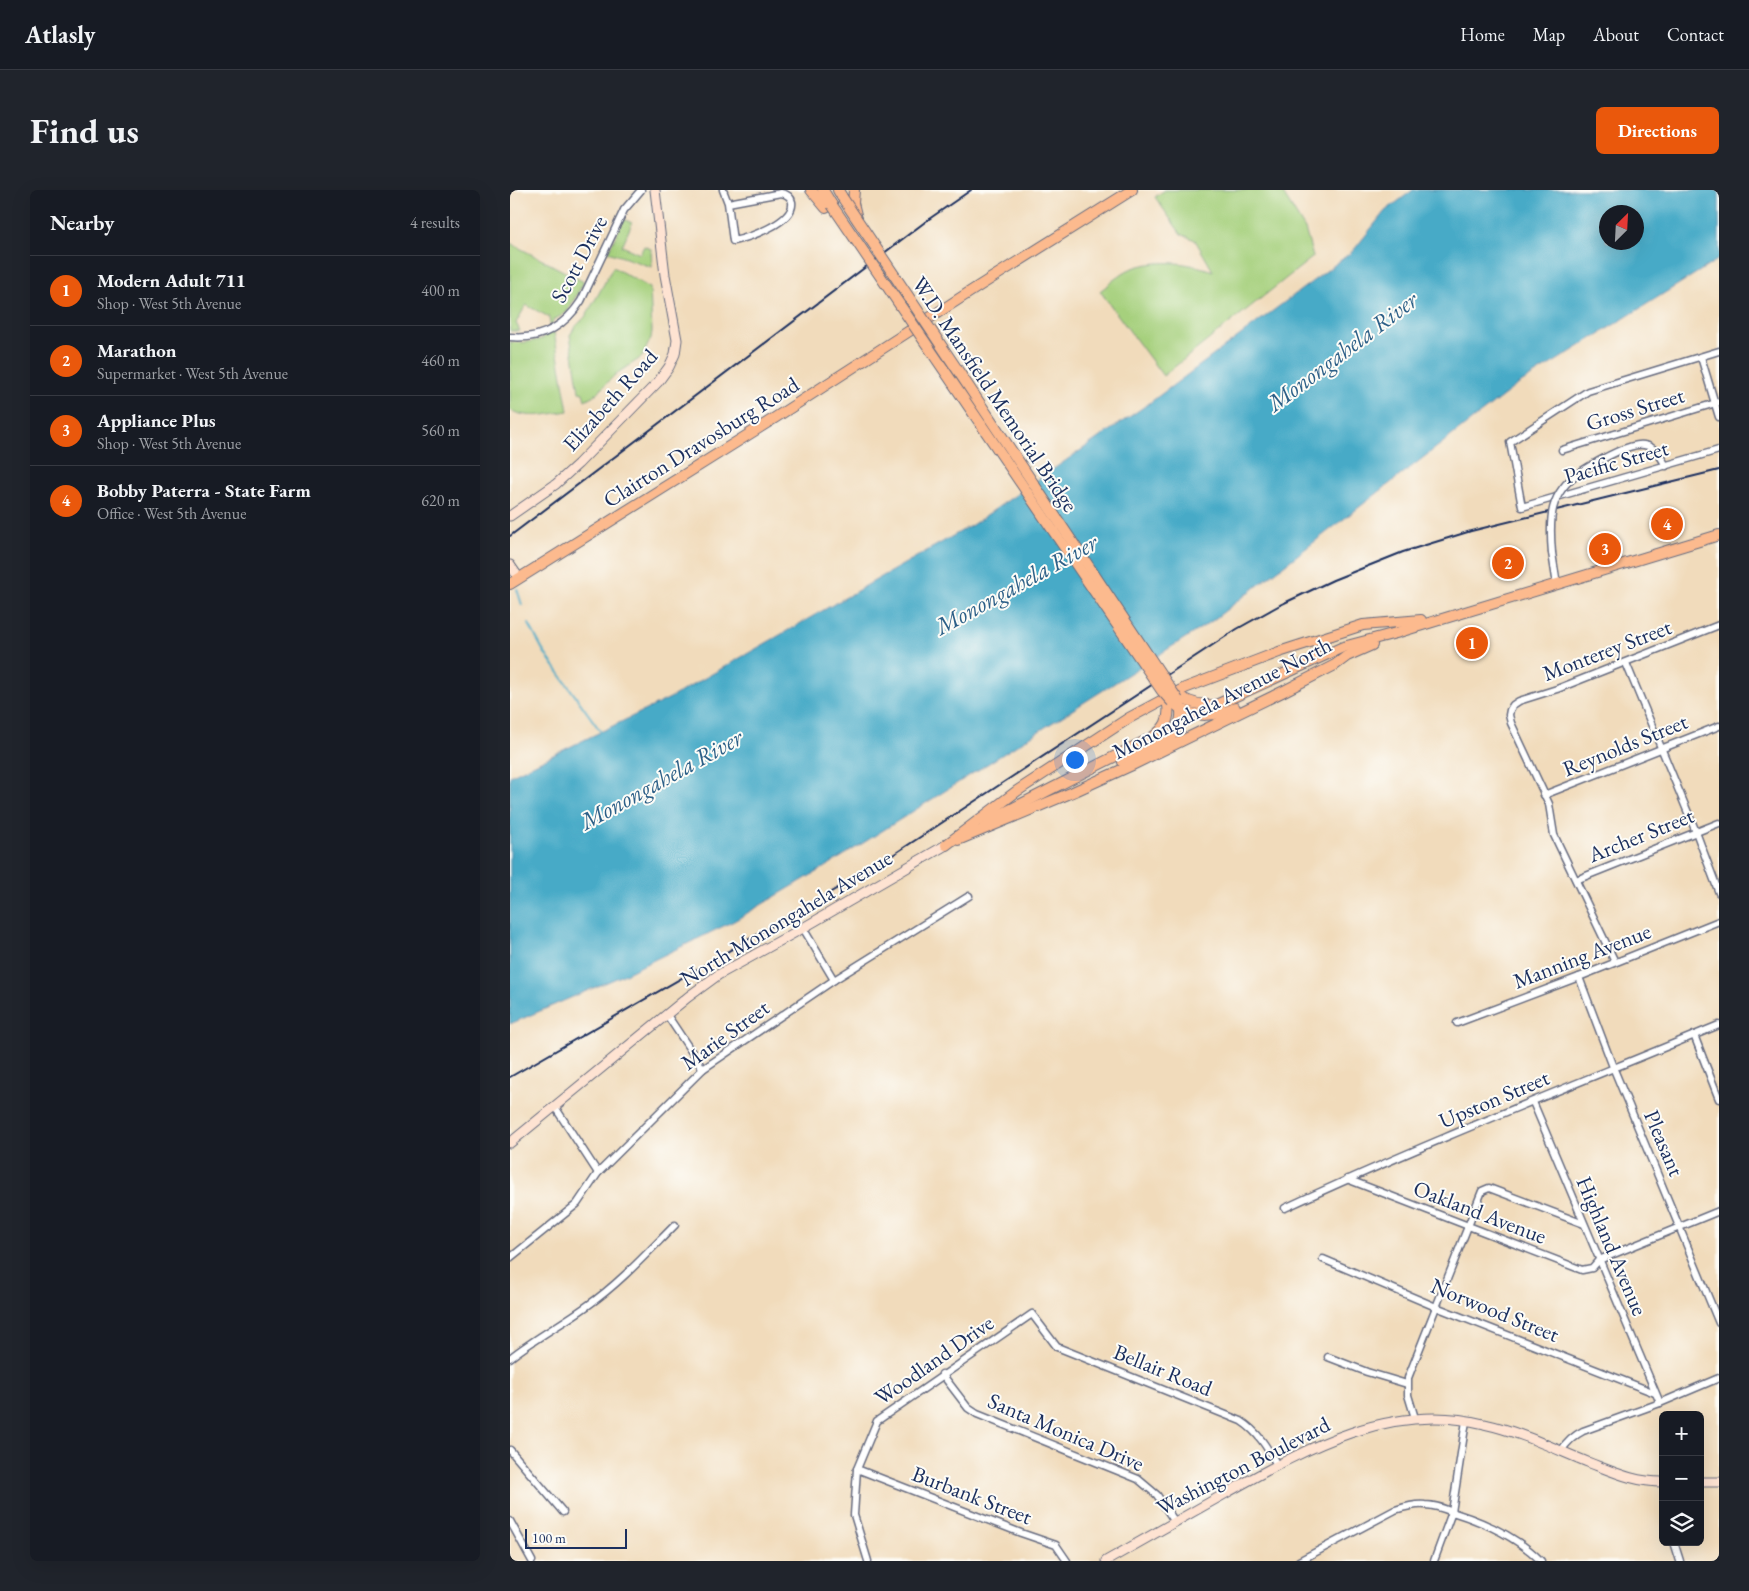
<!DOCTYPE html>
<meta charset="utf-8">
<style>
:root{--surface:#171b24;--page:#20242c;--text:#f1f3f6;--muted:#9ea1a6;--line:#363941;--accent:#ea580c}
body{margin:0;font-family:"EB Garamond",serif;background:var(--page);color:var(--text)}
.controls{position:absolute;right:15px;bottom:15px;display:grid;overflow:hidden;border-radius:8px;box-shadow:0 5px 20px #0002}
.controls button{width:45px;height:45px;display:grid;place-items:center;padding:0;border:0;border-bottom:1px solid var(--line);background:var(--surface);color:var(--text);font:25px sans-serif}
.compass{position:absolute;left:1089px;top:15px;width:45px;height:45px;border-radius:50%;background:var(--surface);box-shadow:0 5px 20px #0002;rotate:24deg}
.scale{position:absolute;left:15px;bottom:12px;width:102px;box-sizing:border-box;padding-left:5px;border:2px solid #1b2f5e;border-top:0;font-size:14px;line-height:18px;white-space:nowrap;color:#1b2f5e;-webkit-text-stroke:4px #fdfcf7;paint-order:stroke}
.you{position:absolute;left:564px;top:569px;width:18px;height:18px;margin:-12px;border:4px solid #fff;border-radius:50%;background:#1a73e8;box-shadow:0 0 0 8px #1a73e833}
.badge{display:grid;place-items:center;width:32px;height:32px;border-radius:50%;background:var(--accent);color:#fff;font-size:16px;font-weight:700}
.pin{position:absolute;translate:-50% -50%;border:2px solid #fff;box-shadow:0 1px 5px #0006}
.list{margin:0;padding:0;list-style:none}
h2{display:flex;justify-content:space-between;align-items:center;height:65px;margin:0;padding:0 20px;font-size:21px}
h2 small{font-size:16px;font-weight:400;color:var(--muted)}
.list li{display:grid;grid-template-columns:32px 1fr auto;gap:15px;align-items:center;box-sizing:border-box;height:70px;padding:0 20px;border-top:1px solid var(--line)}
.list b{display:block;font-size:19px;white-space:nowrap}
.list p{margin:0;font-size:16px;white-space:nowrap;color:var(--muted)}
.list em{font-size:16px;font-style:normal;color:var(--muted)}
.icon{flex:none;width:28px;height:28px;fill:none;stroke:currentColor;stroke-width:2;stroke-linecap:round;stroke-linejoin:round}
.map{position:relative;flex:none;width:1209px;height:1371px;overflow:hidden;border-radius:8px}
header{display:flex;align-items:center;gap:30px;box-sizing:border-box;height:70px;padding:0 25px;background:var(--surface);border-bottom:1px solid var(--line)}
header strong{font-size:24px}
nav{display:flex;gap:28px;margin-inline-start:auto;font-size:18px}
.intro{display:flex;align-items:center;justify-content:space-between;box-sizing:border-box;height:120px;padding:0 30px}
h1{margin:0;font-size:35px}
.button{padding:12px 22px;border-radius:8px;background:var(--accent);color:#fff;font-size:18px;font-weight:700}
main{display:flex;gap:30px;padding:0 30px}
aside{flex:1;background:var(--surface);border-radius:8px;box-shadow:0 5px 20px #0002}
.map>svg:first-child{display:block}
</style>
<header>
<strong>Atlasly</strong>
<nav><a>Home</a><a>Map</a><a>About</a><a>Contact</a></nav>
</header>
<div class="intro"><h1>Find us</h1><a class="button">Directions</a></div>
<main>
<aside>
<h2>Nearby<small>4 results</small></h2>
<ul class="list">
<li><span class="badge">1</span><div><b>Modern Adult 711</b><p>Shop · West 5th Avenue</p></div><em>400 m</em></li>
<li><span class="badge">2</span><div><b>Marathon</b><p>Supermarket · West 5th Avenue</p></div><em>460 m</em></li>
<li><span class="badge">3</span><div><b>Appliance Plus</b><p>Shop · West 5th Avenue</p></div><em>560 m</em></li>
<li><span class="badge">4</span><div><b>Bobby Paterra - State Farm</b><p>Office · West 5th Avenue</p></div><em>620 m</em></li>
</ul>
</aside>
<div class="map">
<svg width="1209" height="1371" viewBox="0 0 1209 1371">
<rect width="100%" height="100%" fill="#fdfcf7"/>
<filter id="ink" filterUnits="userSpaceOnUse"><feTurbulence type="fractalNoise" baseFrequency=".02" numOctaves="2"/><feDisplacementMap in="SourceGraphic" scale="10" xChannelSelector="R" yChannelSelector="G"/><feConvolveMatrix kernelMatrix="1 2 1 2 8 2 1 2 1" color-interpolation-filters="sRGB"/></filter>
<filter id="wash" filterUnits="userSpaceOnUse"><feTurbulence type="fractalNoise" baseFrequency=".0096" numOctaves="4" result="noise"/><feDisplacementMap in="SourceGraphic" scale="20" xChannelSelector="R" yChannelSelector="G"/><feGaussianBlur stdDeviation="1.12" result="paint"/><feColorMatrix in="noise" values="0 0 0 0 0 0 0 0 0 0 0 0 0 0 0 0 0 1.4 0 .05"/><feComposite in="paint" operator="in"/></filter>
<g filter="url(#wash)">
<rect width="100%" height="100%" fill="#f1dbbb"/>
<!-- green -->
<g fill="#a6d07d" stroke="#60806e">
<path d="M655,0H771L795,39L803,67L653,186L590,101C601,93 613,80 626,77C652,69 679,73 703,81L685,50L671,44L645,7Z"/>
<polygon points="114,29 122,33 112,56 130,64 134,56 141,59 142,77 98,62"/>
<polygon points="0,53 74,92 57,122 42,131 43,134 40,135 39,127 16,115 6,133 10,141 0,141"/>
<polygon points="103,77 140,98 142,141 141,148 132,167 106,184 86,204 75,210 73,203 69,202 60,145 65,137 75,127 88,105"/>
<path d="M44,142L58,221C38,224 19,230 0,220V152C12,153 23,152 34,148V146Z"/>
</g>
<!-- water -->
<path fill="#47aac7" stroke="#316c92" fill-rule="evenodd" d="M903,0H1209V69L1006,196L702,431L325,671L224,731L109,787L0,834V586L160,508L462,335L638,214L843,61L875,21ZM1096,22H1126V52H1096Z"/>
<g fill="none" stroke-linecap="round" stroke-linejoin="round">
<!-- stream -->
<g stroke="#47aac7" stroke-width="2">
<polyline points="7,399 12,415"/>
<polyline points="19,434 34,462 91,542"/>
</g>
</g>
</g>
<g filter="url(#ink)">
<g fill="none" stroke-linecap="round" stroke-linejoin="round">
<defs>
<g id="street">
<path d="M213,0L218,13L223,51C238,48 285,32 282,12C281,6 276,4 271,3L218,13"/>
<path d="M0,147C31,150 54,137 71,111L114,20L131,0"/>
<polyline points="1209,161 1078,201 1000,252 1012,317 1209,260"/>
<polyline points="1191,167 1209,227"/>
<polyline points="1052,260 1209,212"/>
<path d="M1070,282C1083,274 1120,252 1134,255C1146,257 1151,267 1156,276"/>
<polyline points="1042,363 1047,395"/>
<polyline points="1116,473 1186,642 1209,703"/>
<polyline points="1034,605 1209,536"/>
<polyline points="1066,690 1209,633"/>
<polyline points="293,738 324,790"/>
<polyline points="1105,772 1044,645 1039,614 1001,533 999,525 1000,520 1003,515 1009,511 1047,499 1209,435"/>
<polyline points="1069,787 1103,877 1209,1133"/>
<polyline points="157,825 193,879"/>
<polyline points="947,833 1069,787 1209,731"/>
<polyline points="1184,845 1209,909"/>
<polyline points="1023,912 1150,1213"/>
<polyline points="45,917 88,983"/>
<polyline points="837,989 1072,1080 1082,1078 1089,1070 1209,1021"/>
<path d="M775,1018C917,952 1064,895 1209,835"/>
<polyline points="0,1068 67,1014 88,983 193,879 324,790 459,706"/>
<polyline points="813,1069 926,1117 1145,1203"/>
<polyline points="818,1167 857,1182 897,1194"/>
<path d="M0,1168C24,1149 52,1134 77,1116C110,1093 137,1063 165,1035"/>
<polyline points="432,1184 458,1218 467,1224 628,1289 647,1305 665,1332"/>
<polyline points="905,1228 898,1205 898,1188 972,1001 979,998 1074,1034"/>
<polyline points="0,1260 53,1322"/>
<path d="M1051,1261C1057,1252 1063,1246 1073,1241L1150,1213L1209,1188"/>
<polyline points="347,1279 511,1343 546,1355 557,1371"/>
<polyline points="0,1331 22,1371"/>
<polyline points="1164,1352 1170,1371"/>
<path d="M358,1371L344,1325L347,1279L367,1231L522,1124L547,1157L731,1231C748,1242 757,1257 767,1275"/>
<path d="M789,1371L885,1320C895,1317 905,1314 915,1315C926,1315 935,1319 945,1323C977,1333 1007,1347 1031,1371"/>
<polyline points="924,1371 942,1322 956,1231"/>
</g>
<g id="secondary">
<polyline points="0,326 46,294 68,274 148,192 159,177 165,164 167,150 155,85 145,0"/>
<polyline points="0,375 9,388"/>
<polyline points="0,953 178,807 208,785 293,738 436,655"/>
<polyline points="1190,1292 1209,1292"/>
<path d="M596,1371C636,1348 677,1325 718,1302C797,1258 880,1211 974,1234C1011,1242 1045,1259 1080,1273C1106,1283 1125,1292 1153,1292"/>
</g>
<g id="primary">
<polyline points="301,0 316,18"/>
<polyline points="313,0 322,15"/>
<polyline points="328,0 332,7"/>
<polyline points="344,0 343,13 347,29"/>
<polyline points="0,394 260,231 469,96 622,0"/>
<path d="M672,508C683,514 693,516 706,515L833,457L886,443L1209,345"/>
<path d="M667,516C684,529 707,526 725,518"/>
<path d="M613,572C638,559 684,547 668,510"/>
<path d="M474,633L643,547C655,538 660,530 658,515"/>
<polyline points="448,650 563,602 620,576 772,502 825,475 837,466 862,455"/>
<polyline points="436,655 507,601 619,528 675,498 769,462 853,435 911,430"/>
</g>
</defs>
<!-- street casing -->
<use href="#street" stroke="#666b7f" stroke-width="9"/>
<!-- secondary casing -->
<use href="#secondary" stroke="#666b7f" stroke-width="11"/>
<!-- primary casing -->
<use href="#primary" stroke="#666b7f" stroke-width="12"/>
<!-- street -->
<use href="#street" stroke="#fff" stroke-width="6"/>
<!-- secondary -->
<use href="#secondary" stroke="#fee3d2" stroke-width="9"/>
<!-- primary -->
<use href="#primary" stroke="#fcba8e" stroke-width="10"/>
<!-- rail -->
<g stroke="#1b2f5e" stroke-width="2">
<polyline points="0,346 419,29 461,0"/>
<polyline points="0,887 366,676 727,439 770,415 823,390 893,362 961,341 1209,280"/>
</g>
<defs>
<path id="street-bridge" d="M1042,363C1039,329 1039,303 1070,282"/>
<g id="primary-bridge">
<polyline points="332,7 668,510"/>
<polyline points="322,15 652,501 662,512"/>
</g>
</defs>
<!-- street-bridge casing -->
<use href="#street-bridge" stroke="#666b7f" stroke-width="9" stroke-linecap="butt"/>
<!-- primary-bridge casing -->
<use href="#primary-bridge" stroke="#666b7f" stroke-width="12" stroke-linecap="butt"/>
<!-- street-bridge -->
<use href="#street-bridge" stroke="#fff" stroke-width="6"/>
<!-- primary-bridge -->
<use href="#primary-bridge" stroke="#fcba8e" stroke-width="10"/>
</g>
</g>
<g text-anchor="middle" dominant-baseline="central" stroke-width="4" stroke-linejoin="round" paint-order="stroke">
<!-- street labels -->
<g font-size="22" fill="#1b2f5e" stroke="#fdfcf7">
<text transform="translate(69 69) rotate(-62)">Scott Drive</text>
<text transform="translate(485 204) rotate(56)">W.D. Mansfield Memorial Bridge</text>
<text transform="translate(100 210) rotate(-48)">Elizabeth Road</text>
<text transform="translate(1125 219) rotate(-17)">Gross Street</text>
<text transform="translate(191 252) rotate(-32)">Clairton Dravosburg Road</text>
<text transform="translate(1106 272) rotate(-16)">Pacific Street</text>
<text transform="translate(1097 460) rotate(-21)">Monterey Street</text>
<text transform="translate(712 508) rotate(-27)">Monongahela Avenue North</text>
<text transform="translate(1115 555) rotate(-22)">Reynolds Street</text>
<text transform="translate(1131 645) rotate(-22)">Archer Street</text>
<text transform="translate(276 728) rotate(-31)">North Monongahela Avenue</text>
<text transform="translate(1072 766) rotate(-21)">Manning Avenue</text>
<text transform="translate(215 845) rotate(-36)">Marie Street</text>
<text transform="translate(984 909) rotate(-23)">Upston Street</text>
<text transform="translate(1154 953) rotate(67)">Pleasant</text>
<text transform="translate(970 1022) rotate(21)">Oakland Avenue</text>
<text transform="translate(1102 1056) rotate(67)">Highland Avenue</text>
<text transform="translate(985 1120) rotate(22)">Norwood Street</text>
<text transform="translate(424 1170) rotate(-35)">Woodland Drive</text>
<text transform="translate(653 1180) rotate(22)">Bellair Road</text>
<text transform="translate(556 1242) rotate(23)">Santa Monica Drive</text>
<text transform="translate(733 1276) rotate(-27)">Washington Boulevard</text>
<text transform="translate(462 1305) rotate(21)">Burbank Street</text>
</g>
<!-- water labels -->
<g font-size="24" font-style="italic" fill="#2d6088" stroke="#fdfcf7">
<text transform="translate(832 161) rotate(-37)">Monongahela River</text>
<text transform="translate(506 394) rotate(-29)">Monongahela River</text>
<text transform="translate(151 589) rotate(-29)">Monongahela River</text>
</g>
</g>
</svg>
<div class="controls">
<button>+</button>
<button>−</button>
<button><svg class="icon" aria-label="layers" viewBox="0 0 24 24"><path d="M12 4l9 5-9 5-9-5zM3 14l9 5 9-5"/></svg></button>
</div>
<svg class="compass" viewBox="-18 -18 36 36"><path d="M0-13l5 13h-10z" fill="#e53935"/><path d="M0 13l5-13h-10z" fill="#9ea1a6"/></svg>
<div class="scale">100 m</div>
<div class="you"></div>
<div class="pin badge" style="left:962px;top:453px">1</div>
<div class="pin badge" style="left:998px;top:373px">2</div>
<div class="pin badge" style="left:1095px;top:359px">3</div>
<div class="pin badge" style="left:1157px;top:334px">4</div>
</div>
</main>
